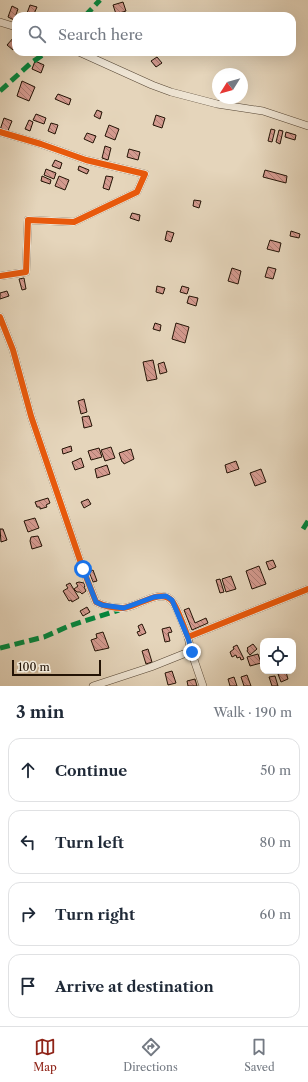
<!DOCTYPE html>
<meta charset="utf-8">
<style>
:root{--surface:#fff;--page:#f6f6f7;--text:#1f2937;--muted:#747a83;--line:#e0e1e3;--accent:#8f2418}
body{margin:0;font-family:"Libre Caslon Text",serif;background:var(--page);color:var(--text)}
.controls{position:absolute;right:12px;bottom:12px;display:grid;overflow:hidden;border-radius:8px;box-shadow:0 4px 16px #0002}
.controls button{width:36px;height:36px;display:grid;place-items:center;padding:0;border:0;border-bottom:1px solid var(--line);background:var(--surface);color:var(--text);font:20px sans-serif}
.compass{position:absolute;left:212px;top:68px;width:36px;height:36px;border-radius:50%;background:var(--surface);box-shadow:0 4px 16px #0002;rotate:233deg}
.scale{position:absolute;left:12px;bottom:10px;width:89px;box-sizing:border-box;padding-left:4px;border:2px solid #231305;border-top:0;font-size:11px;line-height:14px;white-space:nowrap;color:#231305;-webkit-text-stroke:3px #eee4d3;paint-order:stroke}
.stop{position:absolute;width:12px;height:12px;margin:-9px;border:3px solid #1a73e8;border-radius:50%;background:#fff}
.stop.end{background:#1a73e8;border-color:#fff;box-shadow:0 1px 4px #0008}
.list{margin:0;padding:0;list-style:none}
h2{display:flex;justify-content:space-between;align-items:center;height:52px;margin:0;padding:0 16px;font-size:17px}
h2 small{font-size:13px;font-weight:400;color:var(--muted)}
.list li{display:grid;grid-template-columns:26px 1fr auto;gap:12px;align-items:center;box-sizing:border-box;height:64px;margin:0 8px 8px;padding:0 8px;border:1px solid var(--line);border-radius:12px}
.list b{display:block;font-size:15px;white-space:nowrap}
.list em{font-size:13px;font-style:normal;color:var(--muted)}
.icon{flex:none;width:22px;height:22px;fill:none;stroke:currentColor;stroke-width:2;stroke-linecap:round;stroke-linejoin:round}
.map{position:relative;flex:none;width:308px;height:686px;overflow:hidden}
.search{position:absolute;background:var(--surface);box-shadow:0 4px 16px #0002;left:12px;right:12px;top:12px;height:44px;display:flex;align-items:center;gap:10px;box-sizing:border-box;padding:0 14px;border-radius:12px;color:var(--muted);font-size:15px}
.sheet{height:340px;background:var(--surface)}
nav{display:flex;justify-content:space-around;align-items:center;box-sizing:border-box;height:56px;border-top:1px solid var(--line);background:var(--surface);font-size:11px;color:var(--muted)}
nav a{display:grid;justify-items:center;gap:2px}
nav .on{color:var(--accent)}
.map>svg:first-child{display:block}
</style>
<div class="map">
<svg width="308" height="686" viewBox="0 0 308 686">
<defs>
<pattern id="building-back-hatch" width="6" height="6" patternUnits="userSpaceOnUse"><rect width="6" height="6" fill="#d49a8f"/><path d="M-1 5l2 2M0 0l6 6M5-1l2 2" fill="none" stroke="#ac7c73"/></pattern>
</defs>
<rect width="100%" height="100%" fill="#e5d5bb"/>
<filter id="stains"><feTurbulence type="fractalNoise" baseFrequency=".005" numOctaves="4"/><feColorMatrix values="0 0 0 0 .2 0 0 0 0 .09 0 0 0 0 .02 0 0 0 .5 -.17"/></filter>
<radialGradient id="worn" r=".72"><stop offset=".6" stop-color="#630" stop-opacity="0"/><stop offset="1" stop-color="#630" stop-opacity=".3"/></radialGradient>
<!-- building -->
<g fill="url(#building-back-hatch)" stroke="#231305">
<polygon points="123,2 126,11 116,14 113,5"/>
<polygon points="30,5 37,7 33,16 26,16"/>
<polygon points="12,6 18,9 14,20 8,17"/>
<polygon points="14,37 16,39 16,47 13,50 7,45"/>
<polygon points="157,57 162,63 156,67 151,61"/>
<polygon points="35,61 44,65 41,73 32,69"/>
<polygon points="22,81 35,87 29,101 17,96"/>
<polygon points="58,94 71,99 69,105 55,99"/>
<polygon points="97,110 102,112 100,119 94,116"/>
<polygon points="36,114 46,118 44,124 33,120"/>
<polygon points="156,115 165,118 162,128 153,125"/>
<polygon points="4,118 12,121 7,133 0,130"/>
<polygon points="29,120 33,122 30,131 25,129"/>
<polygon points="51,123 58,125 55,134 48,131"/>
<polygon points="109,125 119,129 115,140 105,136"/>
<polygon points="271,129 275,130 272,142 268,141"/>
<polygon points="279,130 283,131 280,144 276,142"/>
<polygon points="286,132 296,135 295,140 285,137"/>
<polygon points="87,133 96,136 93,143 84,139"/>
<polygon points="105,146 111,148 108,160 102,158"/>
<polygon points="129,149 140,152 138,160 127,157"/>
<polygon points="55,160 62,163 60,169 52,166"/>
<polygon points="79,166 89,170 87,174 78,170"/>
<polygon points="46,169 56,173 54,179 44,175"/>
<polygon points="265,170 287,176 286,183 263,177"/>
<polygon points="42,176 51,180 50,184 41,181"/>
<polygon points="59,176 69,180 65,190 55,186"/>
<polygon points="106,176 113,177 109,190 103,188"/>
<polygon points="194,200 201,201 199,208 193,206"/>
<polygon points="132,213 140,215 139,221 130,218"/>
<polygon points="167,231 174,233 171,242 165,240"/>
<polygon points="291,231 300,234 299,238 290,236"/>
<polygon points="270,240 281,243 279,252 267,249"/>
<polygon points="268,267 276,269 273,279 265,277"/>
<polygon points="232,268 241,271 238,284 228,281"/>
<polygon points="24,278 26,289 22,290 19,279"/>
<polygon points="157,286 165,288 163,294 156,292"/>
<polygon points="182,286 189,288 187,294 180,292"/>
<polygon points="7,291 9,296 0,299 0,293"/>
<polygon points="189,296 198,298 196,306 187,303"/>
<polygon points="155,323 161,325 160,331 153,329"/>
<polygon points="176,323 189,327 185,343 172,339"/>
<polygon points="153,360 157,379 147,381 143,362"/>
<polygon points="164,362 167,372 160,374 158,364"/>
<polygon points="84,399 87,412 81,414 78,401"/>
<polygon points="89,416 92,426 84,428 82,417"/>
<polygon points="71,446 72,451 63,454 62,449"/>
<polygon points="111,447 115,458 105,461 101,450"/>
<polygon points="99,448 102,457 91,460 88,451"/>
<polygon points="131,449 134,459 124,464 123,462 122,462 119,453"/>
<polygon points="81,458 84,467 75,470 72,462"/>
<polygon points="236,461 239,469 227,473 225,465"/>
<polygon points="107,465 110,474 97,478 95,469"/>
<polygon points="261,469 266,482 255,486 250,473"/>
<polygon points="48,498 50,503 46,505 47,507 40,509 40,507 37,507 35,502"/>
<polygon points="88,499 91,504 84,508 81,502"/>
<polygon points="35,518 39,528 28,532 24,521"/>
<polygon points="0,529 3,529 7,540 1,542"/>
<polygon points="38,536 42,546 32,549 30,541 31,537"/>
<polygon points="273,560 276,567 269,570 266,562"/>
<polygon points="259,566 266,584 252,589 246,571"/>
<polygon points="93,570 97,581 93,582 89,572"/>
<polygon points="231,576 236,589 226,592 222,579"/>
<polygon points="220,579 224,592 220,593 216,580"/>
<polygon points="79,582 84,583 85,586 84,587 86,591 82,594 80,592 77,592 74,589 78,586 76,583"/>
<polygon points="70,583 79,598 72,602 71,600 69,601 63,591 68,588 66,585"/>
<polygon points="87,607 90,612 83,616 80,611"/>
<polygon points="189,608 195,623 206,618 208,623 192,630 184,610"/>
<polygon points="142,624 146,633 139,636 137,632 140,631 138,626"/>
<polygon points="170,627 172,632 168,633 170,641 165,642 162,629"/>
<polygon points="103,632 109,648 95,651 91,640 97,638 96,634"/>
<polygon points="253,644 257,649 250,655 247,651 248,649 247,648"/>
<polygon points="237,645 244,659 241,660 240,657 237,658 236,655 232,657 230,652 234,649 233,647"/>
<polygon points="148,649 152,662 146,664 142,651"/>
<polygon points="258,654 261,663 250,666 247,657"/>
<polygon points="172,671 176,683 168,685 165,673"/>
<polygon points="286,672 288,679 281,682 278,674"/>
<polygon points="247,675 251,686 244,686 241,677"/>
<polygon points="275,676 278,686 272,686 269,677"/>
<polygon points="234,677 237,686 230,686 228,679"/>
<polygon points="195,679 197,686 188,686 187,681"/>
</g>
<g fill="none" stroke-linecap="round" stroke-linejoin="round">
<defs>
<g id="street">
<polyline points="0,22 16,27"/>
<polyline points="79,52 152,85 171,92 217,104 263,111 308,126"/>
<polyline points="0,132 41,144 86,160 145,174 137,192 74,222 28,220 26,272 0,276"/>
<path d="M0,317L13,350L31,416L83,569L96,602C104,606 115,608 123,608C136,608 161,587 172,601C177,606 185,630 188,637L308,589"/>
<polyline points="188,637 191,651 203,686"/>
<polyline points="93,686 151,667 191,651"/>
</g>
</defs>
<!-- street casing -->
<use href="#street" stroke="#544432" stroke-width="8"/>
<!-- street -->
<use href="#street" stroke="#eee4d3" stroke-width="7"/>
<!-- quiet -->
<g stroke="#00873e" stroke-width="5" stroke-dasharray="10 5" stroke-linecap="butt">
<polyline points="85,16 100,0"/>
<polyline points="0,91 31,63 47,52"/>
<polyline points="303,529 308,521"/>
<polyline points="0,648 44,637 69,626 119,610"/>
</g>
<defs>
<g id="cycleway">
<polyline points="0,132 41,144 86,160 145,174 137,192 74,222 28,220 26,272 0,276"/>
<path d="M0,317L13,350L31,416L83,569L96,602C104,606 115,608 123,608C136,608 161,587 172,601C177,606 185,630 188,637L308,589"/>
</g>
</defs>
<!-- cycleway casing -->
<use href="#cycleway" stroke="#eee4d3" stroke-width="8"/>
<!-- cycleway -->
<use href="#cycleway" stroke="#e8590c" stroke-width="6"/>
</g>
<g fill="none" stroke-linecap="round" stroke-linejoin="round">
<!-- route -->
<polyline stroke="#1a73e8" stroke-width="5" points="83,569 96,602 102,605 124,608 154,597 166,596 172,600 188,638 192,652"/>
</g>
<rect width="100%" height="100%" filter="url(#stains)"/>
<rect width="100%" height="100%" fill="url(#worn)"/>
</svg>
<div class="controls">
<button><svg class="icon" aria-label="locate" viewBox="0 0 24 24"><circle cx="12" cy="12" r="6"/><path d="M12 2v4M12 18v4M2 12h4M18 12h4"/></svg></button>
</div>
<svg class="compass" viewBox="-18 -18 36 36"><path d="M0-13l5 13h-10z" fill="#e53935"/><path d="M0 13l5-13h-10z" fill="#747a83"/></svg>
<div class="scale">100 m</div>
<div class="stop" style="left:83px;top:569px"></div>
<div class="stop end" style="left:192px;top:652px"></div>
<div class="search"><svg class="icon" aria-label="search" viewBox="0 0 24 24"><circle cx="10" cy="10" r="6"/><path d="M15 15l6 6"/></svg>Search here</div>
</div>
<section class="sheet">
<h2>3 min<small>Walk · 190 m</small></h2>
<ul class="list">
<li><svg class="icon" aria-label="ahead" viewBox="0 0 24 24"><path d="M12 20V5M6 11l6-6 6 6"/></svg><div><b>Continue</b></div><em>50 m</em></li>
<li><svg class="icon" aria-label="left" viewBox="0 0 24 24"><path d="M17 20v-9H6M10 6l-5 5 5 5"/></svg><div><b>Turn left</b></div><em>80 m</em></li>
<li><svg class="icon" aria-label="right" viewBox="0 0 24 24"><path d="M7 20v-9h11M14 6l5 5-5 5"/></svg><div><b>Turn right</b></div><em>60 m</em></li>
<li><svg class="icon" aria-label="arrive" viewBox="0 0 24 24"><path d="M6 21V4h12l-3 4 3 4H6"/></svg><div><b>Arrive at destination</b></div></li>
</ul>
</section>
<nav>
<a class="on"><svg class="icon" aria-label="map" viewBox="0 0 24 24"><path d="M3 6l6-2 6 2 6-2v14l-6 2-6-2-6 2zM9 4v14M15 6v14"/></svg>Map</a>
<a><svg class="icon" aria-label="directions" viewBox="0 0 24 24"><path d="M12 3l9 9-9 9-9-9zM9 14v-3h6M13 9l2 2-2 2"/></svg>Directions</a>
<a><svg class="icon" aria-label="saved" viewBox="0 0 24 24"><path d="M7 4h10v16l-5-4-5 4z"/></svg>Saved</a>
</nav>
